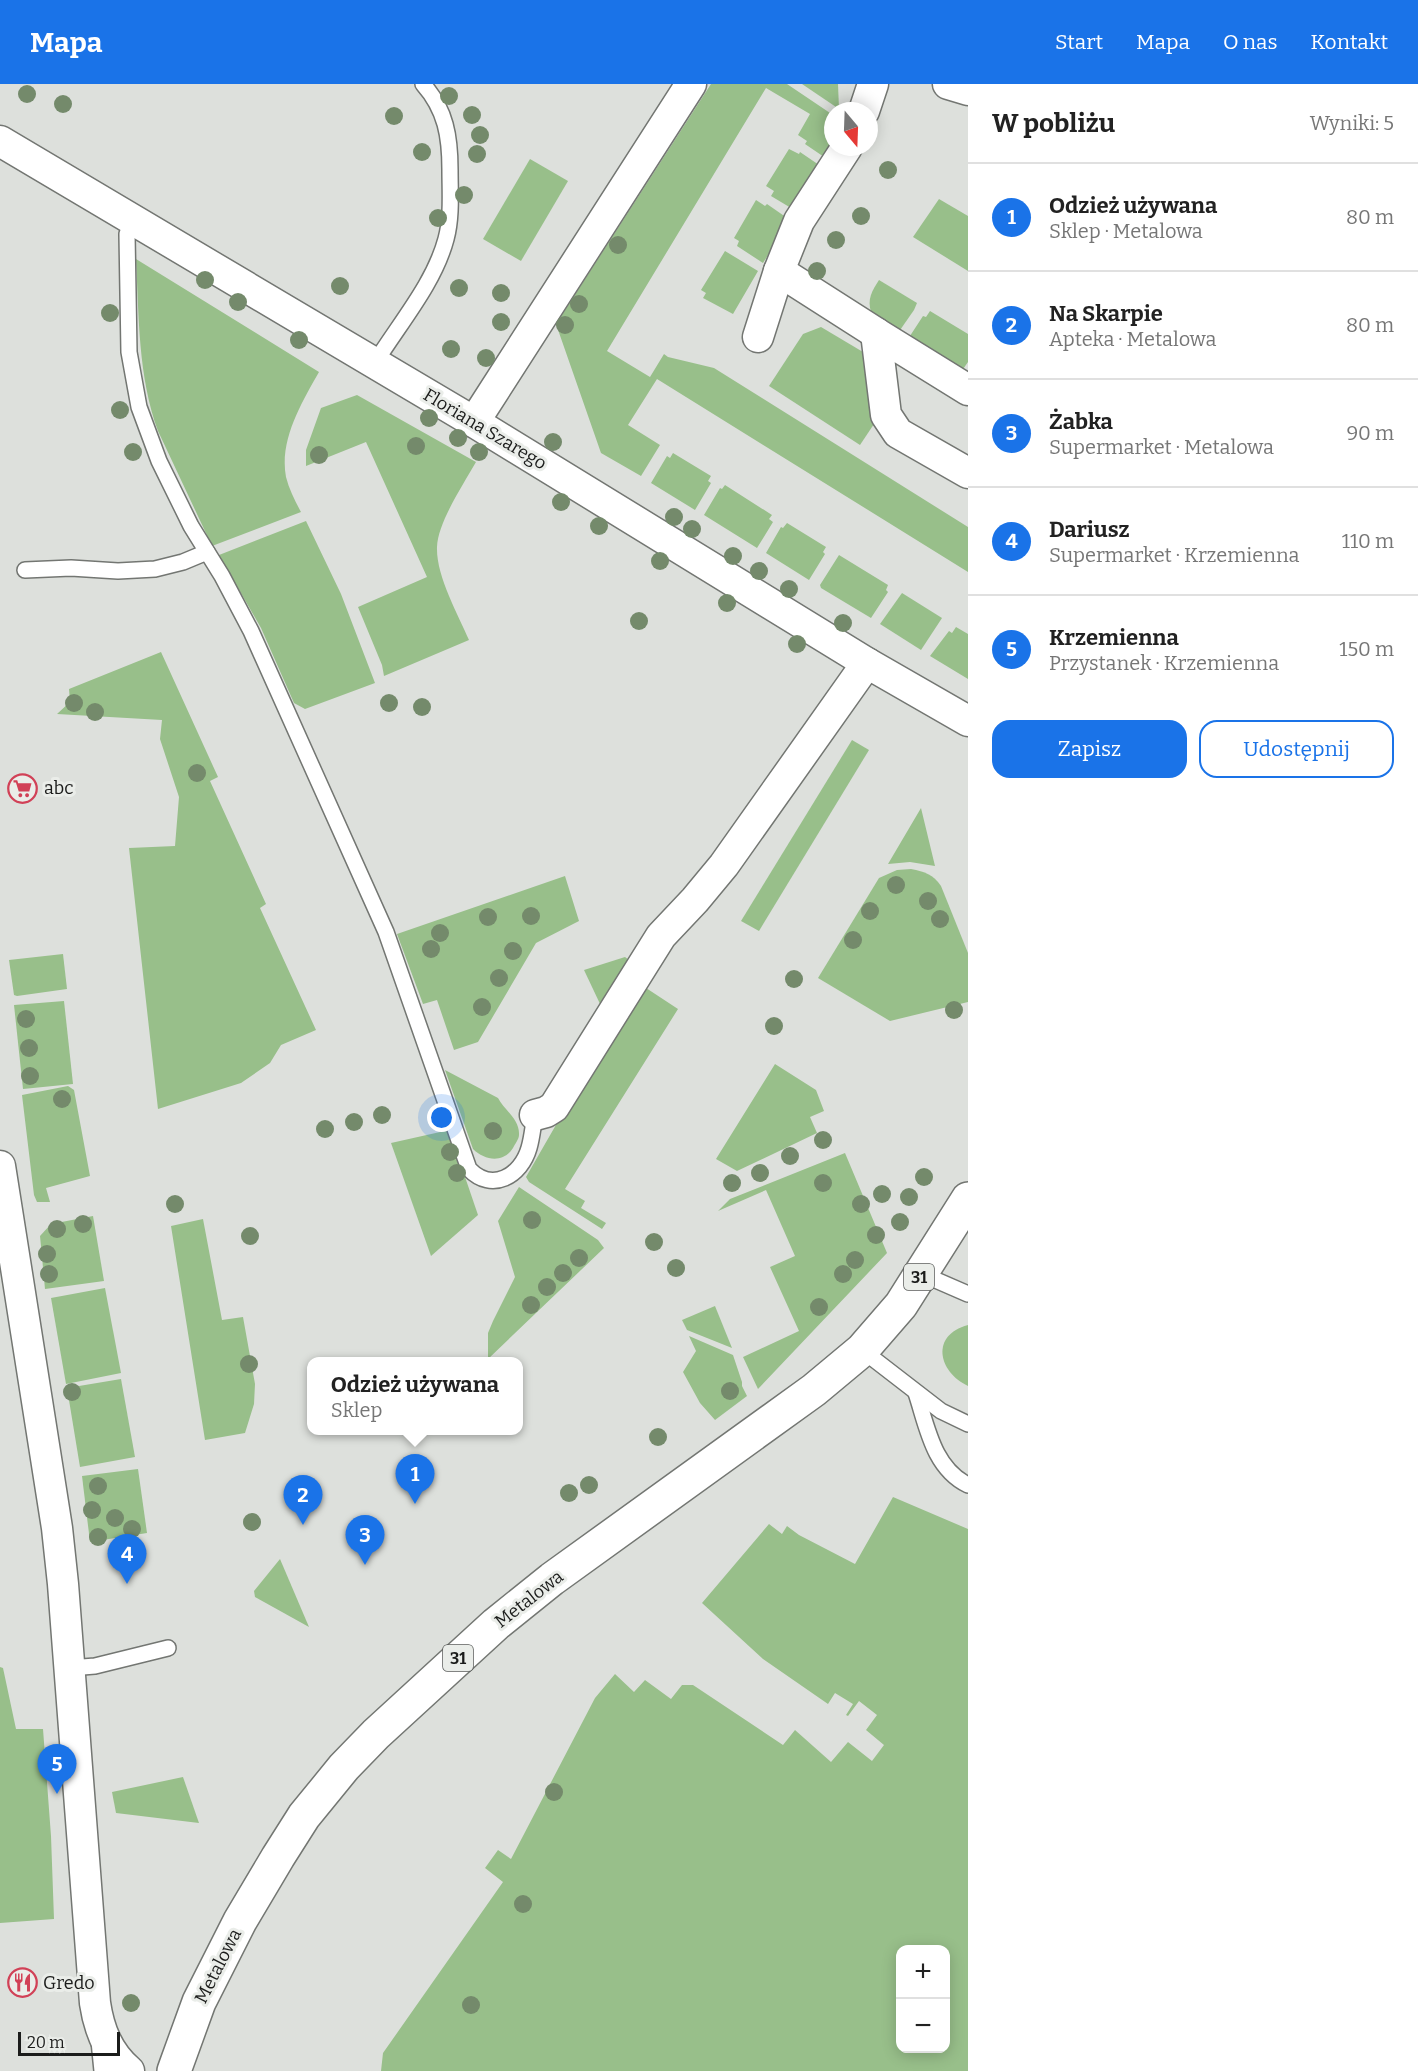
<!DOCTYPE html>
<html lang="pl">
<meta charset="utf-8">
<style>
:root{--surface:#fff;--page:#f2f2f2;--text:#222;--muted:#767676;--line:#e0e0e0;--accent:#1a73e8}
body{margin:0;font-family:Bitter,serif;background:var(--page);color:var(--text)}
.controls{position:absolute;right:18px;bottom:18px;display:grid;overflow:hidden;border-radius:12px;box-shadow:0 3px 15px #0003}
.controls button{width:54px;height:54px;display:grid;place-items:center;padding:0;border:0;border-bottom:2px solid var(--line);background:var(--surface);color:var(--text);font:30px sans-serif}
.compass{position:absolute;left:824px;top:18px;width:54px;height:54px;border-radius:50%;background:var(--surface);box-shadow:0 3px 15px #0003;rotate:161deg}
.scale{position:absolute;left:18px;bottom:15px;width:102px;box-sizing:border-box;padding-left:6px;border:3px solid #1b1c1b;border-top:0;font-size:16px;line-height:21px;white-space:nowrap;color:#1b1c1b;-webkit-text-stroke:4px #eaede9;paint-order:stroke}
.you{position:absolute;left:442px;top:1034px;width:21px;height:21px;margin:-15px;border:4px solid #fff;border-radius:50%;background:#1a73e8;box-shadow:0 0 0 9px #1a73e833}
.badge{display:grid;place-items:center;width:39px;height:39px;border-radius:50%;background:var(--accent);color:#fff;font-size:20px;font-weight:700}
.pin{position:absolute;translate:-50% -50px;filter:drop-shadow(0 2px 3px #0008)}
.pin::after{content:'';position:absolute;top:32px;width:21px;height:18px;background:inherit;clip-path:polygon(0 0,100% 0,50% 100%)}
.popup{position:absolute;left:307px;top:1273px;width:216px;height:78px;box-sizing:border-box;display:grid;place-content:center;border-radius:12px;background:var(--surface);filter:drop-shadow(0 2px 4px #0005);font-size:20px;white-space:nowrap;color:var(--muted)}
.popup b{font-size:22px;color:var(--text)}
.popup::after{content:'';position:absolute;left:50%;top:100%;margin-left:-12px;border:12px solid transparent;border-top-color:var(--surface)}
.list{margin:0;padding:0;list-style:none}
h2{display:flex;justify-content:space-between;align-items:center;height:78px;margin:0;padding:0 24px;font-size:26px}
h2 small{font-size:20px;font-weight:400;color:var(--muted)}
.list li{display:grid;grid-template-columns:39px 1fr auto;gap:18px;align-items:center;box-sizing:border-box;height:108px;padding:0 24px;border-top:2px solid var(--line)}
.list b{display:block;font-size:22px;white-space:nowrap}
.list p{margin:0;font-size:20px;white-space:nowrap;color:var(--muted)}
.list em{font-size:20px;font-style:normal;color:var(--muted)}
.actions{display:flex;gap:12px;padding:18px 24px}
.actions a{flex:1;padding:14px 0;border:2px solid var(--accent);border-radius:18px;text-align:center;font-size:21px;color:var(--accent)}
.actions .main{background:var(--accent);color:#fff}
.map{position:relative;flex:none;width:968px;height:1987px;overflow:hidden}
header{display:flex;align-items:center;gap:36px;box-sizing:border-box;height:84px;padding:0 30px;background:var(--accent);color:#fff}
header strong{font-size:28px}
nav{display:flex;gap:33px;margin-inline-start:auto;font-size:21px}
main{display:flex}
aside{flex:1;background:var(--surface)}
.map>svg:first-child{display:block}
</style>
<header>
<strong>Mapa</strong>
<nav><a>Start</a><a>Mapa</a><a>O nas</a><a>Kontakt</a></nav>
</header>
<main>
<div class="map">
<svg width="968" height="1987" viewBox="0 0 968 1987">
<rect width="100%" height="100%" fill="#dde0dc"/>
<!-- green -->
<g fill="#98bf8a" fill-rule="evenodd">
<polygon points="711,0 787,0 833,31 833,63 827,75 805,60 807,57 798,51 810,30 766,4 607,267 650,293 664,270 668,273 714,284 968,443 968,488 657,295 628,341 660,361 641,392 601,369 556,240"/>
<polygon points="802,0 838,0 839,25"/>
<polygon points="789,65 799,70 800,68 822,83 796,127 771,112 774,107 766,102"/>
<polygon points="530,75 568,97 521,177 483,155"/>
<polygon points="939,115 968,132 968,187 913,153"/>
<polygon points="756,116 765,122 767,120 790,136 763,179 737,162 739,157 734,154"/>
<polygon points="725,167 758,187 733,230 703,214 706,209 701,206"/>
<path d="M136,175L319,288C302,318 279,356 286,393C289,405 295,417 301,428L212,462L158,347C138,292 139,233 136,175Z"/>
<path d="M879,196L917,219L914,226L898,249L871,228C867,215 872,207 879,196Z"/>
<polygon points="930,227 968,250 968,278 961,288 908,255 923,232 926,233"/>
<polygon points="821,243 863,268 876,337 860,361 769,302 803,250"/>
<path d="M357,311L476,378C463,401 438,438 437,463C436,492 458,530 469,556L384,592L382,581L358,523L427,493L366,358L306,382V366L321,324Z"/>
<polygon points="673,369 711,392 708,397 711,399 695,426 651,399 667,372 670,374"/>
<polygon points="725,401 772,431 769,435 773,438 757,464 704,431 720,404 722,405"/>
<polygon points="306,437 341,510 375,599 305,625 294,619 261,544 219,471"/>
<polygon points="787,439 826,463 823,468 825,470 809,496 766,469 781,443 783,444"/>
<polygon points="839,471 888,501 886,506 888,508 871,534 821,504 820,501"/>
<polygon points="902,509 942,534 921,566 880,540"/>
<polygon points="956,543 968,550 968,595 930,572 949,547 952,549"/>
<polygon points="161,568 218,693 210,697 266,820 260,824 316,946 281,961 270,979 241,999 158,1025 129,764 175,762 179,713 160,655 162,636 57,630 70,618 69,605"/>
<polygon points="852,656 869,666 759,847 741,837"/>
<polygon points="921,724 935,782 910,778 888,780"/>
<path d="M911,785C925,788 933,790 941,802L968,869V918L890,937L818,894L879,794L897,786Z"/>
<polygon points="565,792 579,837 536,859 478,958 454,966 437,916 423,920 397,850"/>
<polygon points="63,870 67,905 17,912 14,911 9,876"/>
<polygon points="625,873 629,876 601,922 584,886"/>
<polygon points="643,902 678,925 565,1105 585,1117 581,1124 606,1139 602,1145 529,1098 526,1093 568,1020"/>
<polygon points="64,917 73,1000 23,1005 14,921"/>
<polygon points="775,980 816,1006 824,1027 810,1033 817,1049 737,1087 716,1075"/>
<path d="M445,986L498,1014C504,1026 520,1035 519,1051C519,1055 515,1060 513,1064C504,1079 485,1077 473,1065Z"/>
<polygon points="68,1002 74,1006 90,1092 46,1104 50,1118 37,1118 34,1111 22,1011"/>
<polygon points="449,1046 478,1131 431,1172 391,1059"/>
<polygon points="845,1069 887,1169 758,1305 743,1273 799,1247 770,1183 795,1172 766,1106 718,1127 730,1115"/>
<polygon points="519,1103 598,1156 604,1164 488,1275 488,1249 493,1237 515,1193 498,1137"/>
<polygon points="93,1132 104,1197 45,1205 40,1152 51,1140"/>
<polygon points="203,1135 222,1236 243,1233 255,1300 254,1320 245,1349 205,1356 171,1142"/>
<polygon points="105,1204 121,1289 66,1300 51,1214"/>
<polygon points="715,1222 732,1264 687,1246 682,1236"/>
<path d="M968,1241V1302C938,1288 930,1251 968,1241Z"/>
<polygon points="689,1252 733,1271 742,1298 742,1302 747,1312 715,1336 700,1319 683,1288 696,1267"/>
<polygon points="121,1295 135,1373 80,1383 67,1304"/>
<polygon points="138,1385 147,1449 90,1458 82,1392"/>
<path d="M893,1413L968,1445V1987H381L383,1969L503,1798L485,1784L498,1766L511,1775L595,1614L615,1590L634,1608L645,1596L671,1615L682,1601H693L783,1661L795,1646L831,1678L848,1658L872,1677L884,1661L866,1646L877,1631L859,1617L848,1632L846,1631L853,1620L835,1609L828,1620L763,1575L702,1519L769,1440L782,1450L787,1442L799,1451L855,1480ZM900,1866H946V1964H900Z"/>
<polygon points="280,1475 309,1543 255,1513 254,1507"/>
<polygon points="0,1583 3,1584 16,1645 43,1645 51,1752 54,1835 0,1839"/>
<polygon points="183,1693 199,1739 116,1729 112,1708"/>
</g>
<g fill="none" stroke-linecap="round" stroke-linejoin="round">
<defs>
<g id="service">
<path d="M133,136L127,150L129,268L139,323L159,377L191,442L222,492L251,547L386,848L469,1085C492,1109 521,1092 529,1064C532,1054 533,1042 535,1031"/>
<path d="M375,279C399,240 434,200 446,155C452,133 450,108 450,86C450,53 446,26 423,0"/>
<polyline points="25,486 71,484 118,487 155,485 183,478 207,468"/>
<polyline points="922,1190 968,1210"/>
<polyline points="862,1266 941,1327 968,1340"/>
<path d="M916,1309C927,1342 933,1384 968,1401"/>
<polyline points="70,1584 95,1582 168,1564"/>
<polyline points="99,1957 102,1987"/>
</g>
<g id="minor">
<polyline points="948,0 968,6"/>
<polyline points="864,27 873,0"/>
<polyline points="0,57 474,338 867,579 968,637"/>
<polyline points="847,63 799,137 779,187 876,249"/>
<polyline points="758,253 779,187"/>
<polyline points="968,306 876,249 886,331 898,349 968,389"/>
<polyline points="474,338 691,0"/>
<polyline points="535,1031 546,1028 554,1023 661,852 695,816 724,781 867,579"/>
<path d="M0,1082L57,1444L63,1500L95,1919C99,1946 108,1969 129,1987"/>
</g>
<polyline id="primary" points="174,1987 199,1918 240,1837 278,1773 304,1732 344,1683 376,1650 496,1540 552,1495 814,1306 862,1266 901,1221 968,1115"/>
</defs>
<!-- service casing -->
<use href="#service" stroke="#737672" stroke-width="18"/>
<!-- minor casing -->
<use href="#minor" stroke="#737672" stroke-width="33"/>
<!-- primary casing -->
<use href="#primary" stroke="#737672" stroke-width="36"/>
<!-- service -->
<use href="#service" stroke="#fff" stroke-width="15"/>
<!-- minor -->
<use href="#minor" stroke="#fff" stroke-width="30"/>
<!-- primary -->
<use href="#primary" stroke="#fff" stroke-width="33"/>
</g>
<!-- trees -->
<g fill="#748a6b">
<circle cx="27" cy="10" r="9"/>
<circle cx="449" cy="12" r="9"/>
<circle cx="63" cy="20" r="9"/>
<circle cx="472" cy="31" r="9"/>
<circle cx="394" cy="32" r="9"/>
<circle cx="480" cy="51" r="9"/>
<circle cx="422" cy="68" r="9"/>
<circle cx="477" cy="70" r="9"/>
<circle cx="888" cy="86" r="9"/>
<circle cx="464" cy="111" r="9"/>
<circle cx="861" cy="132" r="9"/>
<circle cx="438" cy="134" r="9"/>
<circle cx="836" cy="156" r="9"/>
<circle cx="618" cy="161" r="9"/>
<circle cx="817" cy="187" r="9"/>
<circle cx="205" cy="196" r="9"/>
<circle cx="340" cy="202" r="9"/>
<circle cx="459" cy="204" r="9"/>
<circle cx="501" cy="209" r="9"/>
<circle cx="238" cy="218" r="9"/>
<circle cx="579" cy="220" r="9"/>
<circle cx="110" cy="229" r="9"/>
<circle cx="501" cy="238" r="9"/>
<circle cx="565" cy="241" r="9"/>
<circle cx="299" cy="256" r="9"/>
<circle cx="451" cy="265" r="9"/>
<circle cx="486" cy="274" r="9"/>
<circle cx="120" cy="326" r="9"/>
<circle cx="429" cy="334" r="9"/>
<circle cx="458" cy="354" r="9"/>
<circle cx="553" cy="358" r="9"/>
<circle cx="416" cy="362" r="9"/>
<circle cx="133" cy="368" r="9"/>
<circle cx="479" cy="368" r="9"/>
<circle cx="319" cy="371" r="9"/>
<circle cx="561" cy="418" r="9"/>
<circle cx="674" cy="433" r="9"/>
<circle cx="599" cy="442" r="9"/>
<circle cx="692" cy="445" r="9"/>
<circle cx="733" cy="472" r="9"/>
<circle cx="660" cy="477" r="9"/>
<circle cx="759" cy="487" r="9"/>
<circle cx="789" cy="505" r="9"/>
<circle cx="727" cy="519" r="9"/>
<circle cx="639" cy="537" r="9"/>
<circle cx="843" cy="539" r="9"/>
<circle cx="797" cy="560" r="9"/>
<circle cx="74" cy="619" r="9"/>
<circle cx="389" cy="619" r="9"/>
<circle cx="422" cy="623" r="9"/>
<circle cx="95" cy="628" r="9"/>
<circle cx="197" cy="689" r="9"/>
<circle cx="896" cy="801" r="9"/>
<circle cx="928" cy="817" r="9"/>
<circle cx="870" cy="827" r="9"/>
<circle cx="531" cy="832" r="9"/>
<circle cx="488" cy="833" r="9"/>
<circle cx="940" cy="835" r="9"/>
<circle cx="440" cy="849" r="9"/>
<circle cx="853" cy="856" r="9"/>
<circle cx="431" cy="865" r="9"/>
<circle cx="513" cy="867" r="9"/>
<circle cx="499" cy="894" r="9"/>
<circle cx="794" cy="895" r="9"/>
<circle cx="482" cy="923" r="9"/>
<circle cx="954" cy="926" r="9"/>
<circle cx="26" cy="935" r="9"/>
<circle cx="774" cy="942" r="9"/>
<circle cx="29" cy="964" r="9"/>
<circle cx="30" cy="992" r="9"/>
<circle cx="62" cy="1015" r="9"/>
<circle cx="382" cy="1031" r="9"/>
<circle cx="354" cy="1038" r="9"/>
<circle cx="325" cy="1045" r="9"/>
<circle cx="493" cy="1047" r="9"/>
<circle cx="823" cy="1056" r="9"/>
<circle cx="450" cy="1068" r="9"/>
<circle cx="790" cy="1072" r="9"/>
<circle cx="457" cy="1089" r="9"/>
<circle cx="760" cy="1089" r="9"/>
<circle cx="924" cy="1093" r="9"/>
<circle cx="732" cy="1099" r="9"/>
<circle cx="823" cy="1099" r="9"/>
<circle cx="882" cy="1110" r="9"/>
<circle cx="909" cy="1113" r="9"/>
<circle cx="175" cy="1120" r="9"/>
<circle cx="861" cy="1120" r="9"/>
<circle cx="532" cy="1136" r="9"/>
<circle cx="900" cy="1138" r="9"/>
<circle cx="83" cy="1140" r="9"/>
<circle cx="57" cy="1145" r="9"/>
<circle cx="876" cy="1151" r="9"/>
<circle cx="250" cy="1152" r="9"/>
<circle cx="654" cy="1158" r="9"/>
<circle cx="47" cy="1170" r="9"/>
<circle cx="579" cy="1174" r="9"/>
<circle cx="855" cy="1176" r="9"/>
<circle cx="676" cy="1184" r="9"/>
<circle cx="563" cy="1189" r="9"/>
<circle cx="49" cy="1190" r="9"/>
<circle cx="843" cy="1190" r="9"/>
<circle cx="547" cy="1203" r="9"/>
<circle cx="531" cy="1221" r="9"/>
<circle cx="819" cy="1223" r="9"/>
<circle cx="249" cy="1280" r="9"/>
<circle cx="730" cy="1307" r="9"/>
<circle cx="72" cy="1308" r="9"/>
<circle cx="658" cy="1353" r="9"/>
<circle cx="589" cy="1401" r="9"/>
<circle cx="98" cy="1402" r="9"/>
<circle cx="569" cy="1409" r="9"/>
<circle cx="92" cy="1426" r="9"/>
<circle cx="115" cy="1434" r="9"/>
<circle cx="252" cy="1438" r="9"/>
<circle cx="132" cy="1445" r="9"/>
<circle cx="98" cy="1453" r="9"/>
<circle cx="554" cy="1708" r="9"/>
<circle cx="523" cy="1820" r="9"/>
<circle cx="131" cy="1919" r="9"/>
<circle cx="471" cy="1921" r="9"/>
</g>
<!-- icons -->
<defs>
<symbol id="supermarket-ring" viewBox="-11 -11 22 22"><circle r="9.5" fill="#eaede9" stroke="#d14157" stroke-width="1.5"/><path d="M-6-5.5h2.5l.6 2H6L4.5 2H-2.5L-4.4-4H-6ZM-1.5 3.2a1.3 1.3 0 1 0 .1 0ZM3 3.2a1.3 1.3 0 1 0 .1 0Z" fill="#d14157"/></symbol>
<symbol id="restaurant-ring" viewBox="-11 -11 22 22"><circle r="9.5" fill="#eaede9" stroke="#d14157" stroke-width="1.5"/><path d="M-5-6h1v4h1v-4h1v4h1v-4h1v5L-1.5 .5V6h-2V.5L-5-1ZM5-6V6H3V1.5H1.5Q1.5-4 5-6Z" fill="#d14157"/></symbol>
</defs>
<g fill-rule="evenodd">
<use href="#supermarket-ring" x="6" y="688" width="33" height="33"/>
<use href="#restaurant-ring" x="6" y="1882" width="33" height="33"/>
</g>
<g text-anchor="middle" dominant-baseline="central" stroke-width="6" stroke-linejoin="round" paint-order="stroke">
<!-- shield labels -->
<g fill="#eaede9" stroke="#595b59" stroke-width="1.5">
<rect x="904" y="1180" width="30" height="26" rx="4.5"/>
<rect x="443" y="1561" width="30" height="26" rx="4.5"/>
</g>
<g font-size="16" font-weight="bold" fill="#1b1c1b">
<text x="919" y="1193">31</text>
<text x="458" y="1574">31</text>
</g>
<!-- street labels -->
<g font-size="18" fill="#1b1c1b" stroke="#eaede9">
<text transform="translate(485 345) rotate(31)">Floriana Szarego</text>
<text transform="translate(529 1515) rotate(-38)">Metalowa</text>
<text transform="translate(218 1882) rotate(-63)">Metalowa</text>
</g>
<!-- poi labels -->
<g font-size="18" fill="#1b1c1b" stroke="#eaede9" text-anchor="start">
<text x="44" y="704">abc</text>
<text x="43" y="1899">Gredo</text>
</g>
</g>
</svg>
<div class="controls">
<button>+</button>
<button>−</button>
</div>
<svg class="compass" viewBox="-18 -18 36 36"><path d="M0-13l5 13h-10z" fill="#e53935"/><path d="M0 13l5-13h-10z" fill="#767676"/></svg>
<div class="scale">20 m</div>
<div class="you"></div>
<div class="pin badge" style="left:415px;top:1420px">1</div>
<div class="popup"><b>Odzież używana</b>Sklep</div>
<div class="pin badge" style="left:303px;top:1441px">2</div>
<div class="pin badge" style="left:365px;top:1481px">3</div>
<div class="pin badge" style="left:127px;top:1500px">4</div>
<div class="pin badge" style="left:57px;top:1710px">5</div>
</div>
<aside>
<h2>W pobliżu<small>Wyniki: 5</small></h2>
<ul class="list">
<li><span class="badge">1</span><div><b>Odzież używana</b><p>Sklep · Metalowa</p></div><em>80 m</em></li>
<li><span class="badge">2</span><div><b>Na Skarpie</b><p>Apteka · Metalowa</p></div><em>80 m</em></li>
<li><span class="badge">3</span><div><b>Żabka</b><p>Supermarket · Metalowa</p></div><em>90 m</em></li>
<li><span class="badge">4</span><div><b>Dariusz</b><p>Supermarket · Krzemienna</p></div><em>110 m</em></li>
<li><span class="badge">5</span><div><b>Krzemienna</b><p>Przystanek · Krzemienna</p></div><em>150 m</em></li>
</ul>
<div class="actions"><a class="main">Zapisz</a><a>Udostępnij</a></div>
</aside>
</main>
